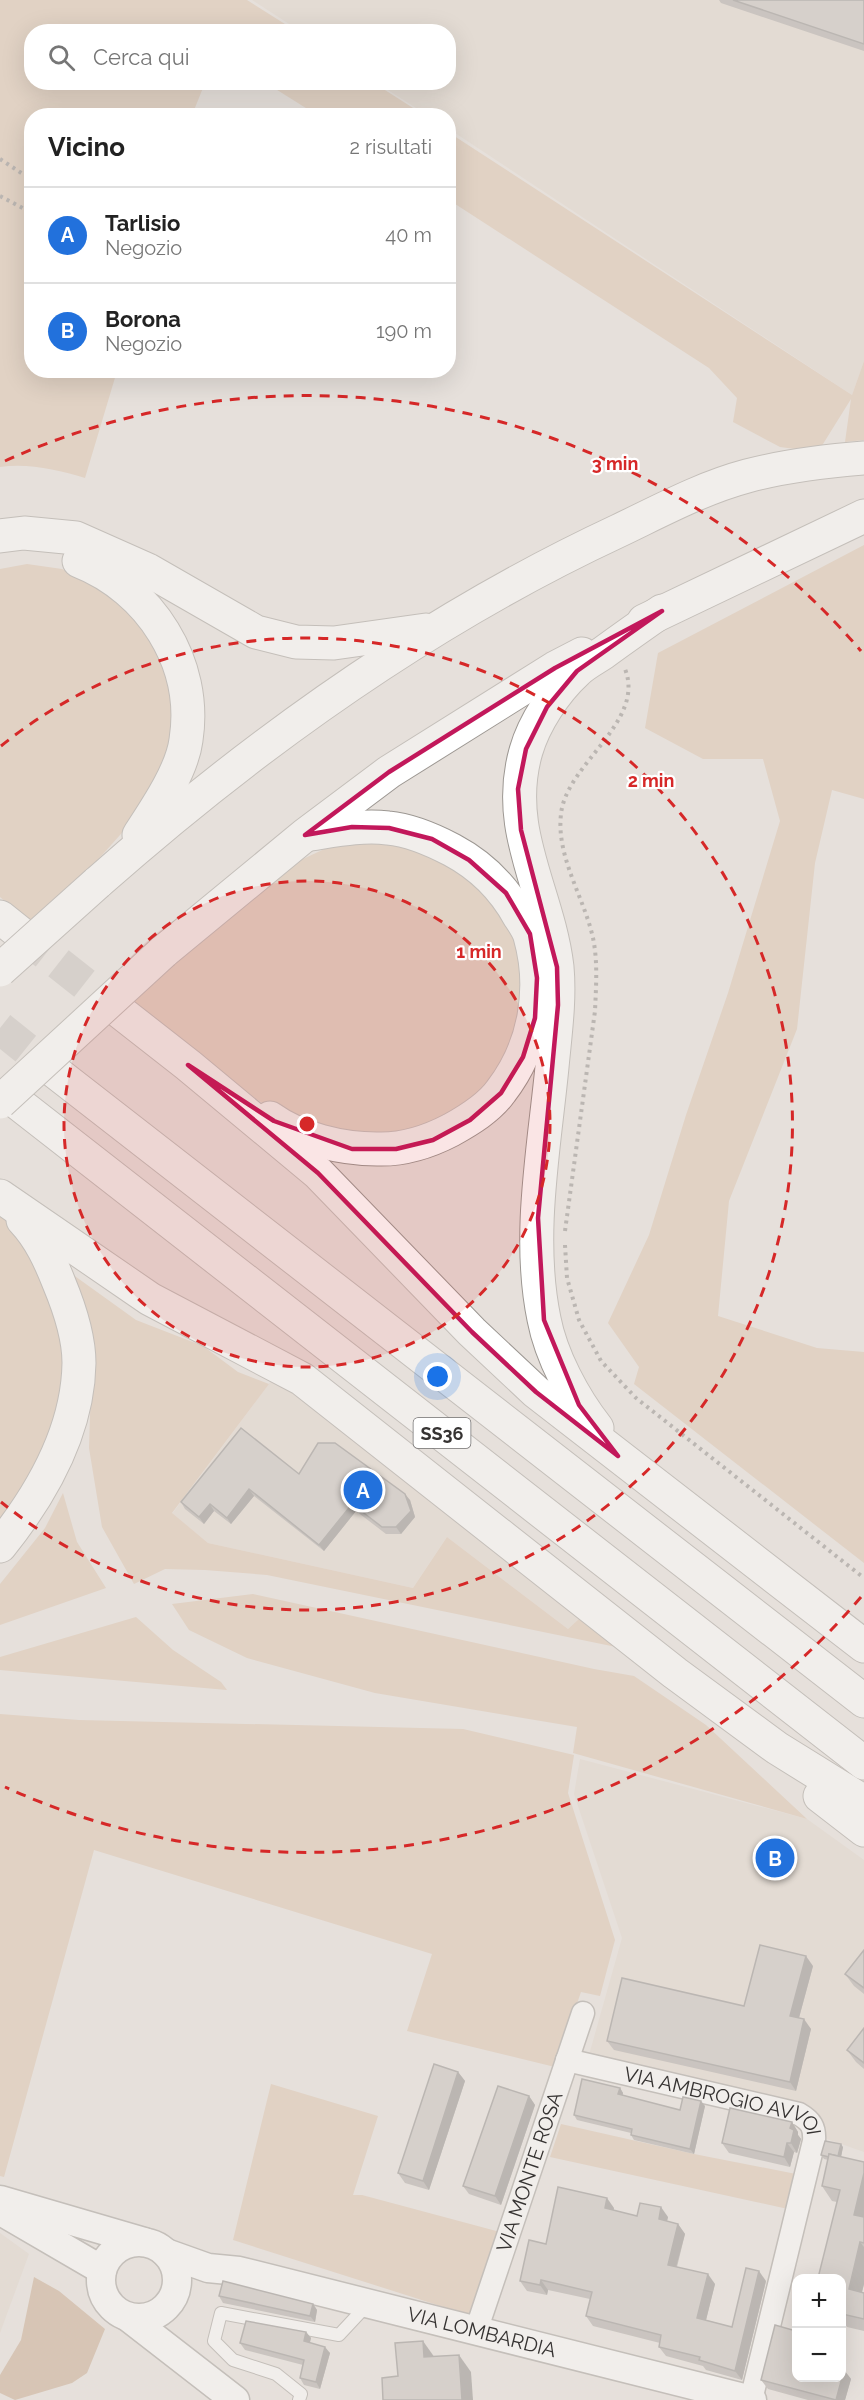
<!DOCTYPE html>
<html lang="it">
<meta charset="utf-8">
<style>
:root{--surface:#fff;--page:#f6f6f6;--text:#222;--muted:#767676;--line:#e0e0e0;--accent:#2271dc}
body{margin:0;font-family:Raleway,sans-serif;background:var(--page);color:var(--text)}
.controls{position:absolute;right:18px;bottom:18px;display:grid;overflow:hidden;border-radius:12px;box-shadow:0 6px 24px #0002}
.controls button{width:54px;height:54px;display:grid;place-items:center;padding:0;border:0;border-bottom:2px solid var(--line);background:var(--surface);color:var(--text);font:30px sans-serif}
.you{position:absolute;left:438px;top:1377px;width:21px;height:21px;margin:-15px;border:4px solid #fff;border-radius:50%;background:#1a73e8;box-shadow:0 0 0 9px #1a73e833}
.badge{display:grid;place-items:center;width:39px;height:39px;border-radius:50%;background:var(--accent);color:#fff;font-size:20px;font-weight:700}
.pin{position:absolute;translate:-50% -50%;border:3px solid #fff;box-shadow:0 2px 6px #0006}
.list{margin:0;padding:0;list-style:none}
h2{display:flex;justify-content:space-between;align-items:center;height:78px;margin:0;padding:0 24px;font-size:26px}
h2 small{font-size:20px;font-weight:400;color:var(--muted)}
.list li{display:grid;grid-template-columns:39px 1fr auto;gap:18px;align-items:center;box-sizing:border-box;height:96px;padding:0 24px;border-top:2px solid var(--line)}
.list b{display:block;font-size:22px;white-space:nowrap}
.list p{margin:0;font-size:20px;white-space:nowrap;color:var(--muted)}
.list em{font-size:20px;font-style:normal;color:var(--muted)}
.icon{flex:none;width:33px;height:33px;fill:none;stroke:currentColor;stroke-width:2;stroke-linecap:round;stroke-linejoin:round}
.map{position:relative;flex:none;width:864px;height:2400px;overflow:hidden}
.search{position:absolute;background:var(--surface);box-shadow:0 6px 24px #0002;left:24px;top:24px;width:432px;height:66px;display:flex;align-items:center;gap:15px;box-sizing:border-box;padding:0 21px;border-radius:24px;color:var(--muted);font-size:22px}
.panel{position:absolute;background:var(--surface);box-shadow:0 6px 24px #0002;left:24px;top:108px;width:432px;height:270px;border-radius:24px}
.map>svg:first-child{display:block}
</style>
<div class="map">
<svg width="864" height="2400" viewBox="0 0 864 2400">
<rect width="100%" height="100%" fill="#e6e0db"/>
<!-- built -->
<g fill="#e1d4ca">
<polygon points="252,0 864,0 864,361 852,395 449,129 448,116 427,115 377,83 448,82 448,32 300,31"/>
<polygon points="274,1377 580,1618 568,1629 447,1537 413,1588 208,1543 172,1514"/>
<polygon points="580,1759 807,1819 864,1860 864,2152 827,2139 805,2105 589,2055 622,1938 574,1794"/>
<polygon points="0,2233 29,2254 0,2333"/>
</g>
<!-- green -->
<g fill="#dbc0a9">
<path d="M0,0H247L296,31L32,32V82L205,83L192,115L32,116V370L117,371L85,478C58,470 29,463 0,467Z"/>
<polygon points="266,83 374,83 424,115 317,115"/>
<polygon points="448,132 852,395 864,361 864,440 845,442 851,399 818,452 780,447 733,422 737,398 709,368 449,200"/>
<polygon points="864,545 864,799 832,790 815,863 797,1029 729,1201 718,1316 817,1348 864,1352 864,1563 634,1384 639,1367 608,1323 649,1235 686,1115 728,993 780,821 763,759 703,759 645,728 658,653"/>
<polygon points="27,564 62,569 108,590 139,617 174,686 167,768 128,826 87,872 32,924 0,897 0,569"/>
<polygon points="392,839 476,878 514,930 525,975 519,1037 483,1096 403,1140 295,1123 256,1099 131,1000 290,865 333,845"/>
<polygon points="0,1214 21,1237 60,1321 66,1366 44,1462 0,1528"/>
<polygon points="65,1269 136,1320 203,1346 238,1372 269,1384 172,1513 208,1543 413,1588 447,1537 568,1629 580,1618 621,1648 267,1575 205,1570 165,1569 134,1584 102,1527 89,1448 91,1385"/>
<polygon points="63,1493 77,1542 106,1588 0,1625 0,1584 45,1528"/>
<polygon points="253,1594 594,1669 634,1676 706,1725 807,1819 573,1753 577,1727 375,1693 247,1658 189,1630 172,1604"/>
<polygon points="136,1617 173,1650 221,1682 227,1690 0,1670 0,1657"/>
<polygon points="0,1714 79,1720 463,1729 574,1755 568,1793 615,1940 600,1996 581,1992 555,2067 407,2031 432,1954 94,1850 4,2177 0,2176"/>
<polygon points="271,2084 378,2116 353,2195 362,2195 500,2232 472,2316 233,2240"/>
<polygon points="561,2124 694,2154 796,2174 788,2209 550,2157"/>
</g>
<!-- forest -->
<polygon fill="#c5a488" points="34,2277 59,2291 105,2329 87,2373 72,2383 15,2400 0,2393 0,2375 21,2340"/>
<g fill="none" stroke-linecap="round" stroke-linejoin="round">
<!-- trunk-tunnel -->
<g stroke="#c3bdb9" stroke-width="33" stroke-dasharray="33 16" stroke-linecap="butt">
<polyline points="20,933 119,1011"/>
<polyline points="0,1028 54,1071"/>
</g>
<defs>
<polyline id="service" points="299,2400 301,2394 276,2374 233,2360 214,2341 221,2313 339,2335 367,2305"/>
<g id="minor">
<path id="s1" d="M567,2060L799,2114C811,2121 815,2127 814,2141L751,2400"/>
<path id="s2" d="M476,2331L583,2013"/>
</g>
<g id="tertiary">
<polyline points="0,2200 144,2242"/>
<polyline points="4,2213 102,2270"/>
<circle cx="139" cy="2280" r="38"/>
<path id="s3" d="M166,2253L208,2268L239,2271L752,2400"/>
<polyline points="128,2317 235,2400"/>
</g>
<g id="trunk">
<polyline points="0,536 24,533 76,538 148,570 256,632 296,642 334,643 426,630"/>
<path d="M79,561C150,589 198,663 186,740C182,771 156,809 139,835"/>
<polyline points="644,621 864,516"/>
<path d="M97,883C254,744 427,620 618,531C660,511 702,488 747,476C785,466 825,461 864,458"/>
<polyline points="0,917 20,933"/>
<polyline points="163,952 305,835 389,772 555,668 582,654"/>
<polyline points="119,1011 188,1065 318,1173 472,1332 536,1392 864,1646"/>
<polyline points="54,1071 864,1701"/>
<polyline points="19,1104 864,1763"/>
<path d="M270,1118C299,1139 342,1149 377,1149C404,1150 428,1142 451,1130C469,1120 489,1108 501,1091C535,1047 545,989 530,936C528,929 523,922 519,916C503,887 482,866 452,850C433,840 410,830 388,828C362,825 337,830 311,834"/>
<polyline points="0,1196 150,1299 302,1379 675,1673 777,1748 864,1802"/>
<path d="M597,1428C574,1399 551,1356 544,1319C527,1237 544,1149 552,1067C555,1034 560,1000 557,967C548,891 503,830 526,751C534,723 555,691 577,671C584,664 594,659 603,653C622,639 642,625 662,611"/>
<path d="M0,1546C41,1495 78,1431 79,1363C79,1337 69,1307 59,1283C50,1260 40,1238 23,1220"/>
<polyline points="820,1796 864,1830"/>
</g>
</defs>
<!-- service casing -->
<use href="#service" stroke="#9c9792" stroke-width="14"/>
<!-- minor casing -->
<use href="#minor" stroke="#9c9792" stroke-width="25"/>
<!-- tertiary casing -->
<use href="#tertiary" stroke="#9c9792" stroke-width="31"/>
<!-- trunk casing -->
<use href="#trunk" stroke="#9c9792" stroke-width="35"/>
<!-- path -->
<g stroke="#878380" stroke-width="4" stroke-dasharray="3 4.5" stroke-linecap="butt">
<polyline points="0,159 32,180"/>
<polyline points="0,196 32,213"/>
<path d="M565,1231L595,1011C596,987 598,962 593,938C584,897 556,857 561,814C566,764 646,722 625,669"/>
<polyline points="565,1245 567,1278 579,1320 601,1361 636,1398 864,1578"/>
</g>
<!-- service -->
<use href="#service" stroke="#fff" stroke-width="12"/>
<!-- minor -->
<use href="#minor" stroke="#fff" stroke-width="22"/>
<!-- tertiary -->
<use href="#tertiary" stroke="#fff" stroke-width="28"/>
<!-- trunk -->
<use href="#trunk" stroke="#fff" stroke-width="33"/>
<defs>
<g id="trunk-bridge">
<polyline points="0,970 97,883"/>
<polyline points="0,1102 163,952"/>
</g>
</defs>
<!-- trunk-bridge casing -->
<use href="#trunk-bridge" stroke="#9c9792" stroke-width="35" stroke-linecap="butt"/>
<!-- trunk-bridge -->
<use href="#trunk-bridge" stroke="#fff" stroke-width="33"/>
</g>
<!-- wall -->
<g fill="#a8a39f">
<polygon points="719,0 864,0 864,51 721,3"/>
<polygon points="299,1474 410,1500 415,1517 401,1534 386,1534 356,1511 324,1551 254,1496 231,1524 214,1511 204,1524 185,1509 181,1502"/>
<polygon points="864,1950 864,1994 854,1986 845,1974"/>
<polygon points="813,1966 799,2018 811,2029 796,2091 614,2050 607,2041 744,2006"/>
<polygon points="864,2028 864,2069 856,2062 847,2050"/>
<polygon points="458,2072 465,2081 429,2190 405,2183 398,2173"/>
<polygon points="620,2088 623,2093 622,2095 680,2110 705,2106 694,2154 634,2140 631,2135 631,2133 577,2120 574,2115"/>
<polygon points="529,2096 535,2105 501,2205 469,2194 463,2186"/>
<polygon points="792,2122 798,2132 798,2135 801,2139 797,2153 794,2152 790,2167 729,2153 722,2143"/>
<polygon points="843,2147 841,2157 864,2162 864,2284 862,2292 864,2293 864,2331 847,2327 842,2320 842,2278 837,2202 832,2201 822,2186 828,2160 824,2159 821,2155"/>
<polygon points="614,2208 613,2210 637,2216 668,2217 667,2221 678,2224 685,2234 677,2267 715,2284 706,2320 732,2327 766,2281 742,2380 706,2370 703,2366 666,2356 659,2347 660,2343 593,2326 586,2316 590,2299 548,2290 547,2295 527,2291 520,2281 546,2244"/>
<polygon points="219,2296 313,2304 317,2310 315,2322 223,2303"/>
<polygon points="306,2332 311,2338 310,2343 330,2353 320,2389 304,2385 300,2378 303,2365 245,2350 240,2343"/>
<polygon points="844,2370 851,2379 845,2400 808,2400 768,2389 761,2380 796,2378"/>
</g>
<!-- shaded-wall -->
<g fill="#888482">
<polygon points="249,1489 254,1496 231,1524 227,1518"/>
<polygon points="405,1494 410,1500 415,1517 401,1534 396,1527"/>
<polygon points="210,1504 214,1511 204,1524 199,1517"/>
<polygon points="352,1504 356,1511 324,1551 319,1545"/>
<polygon points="806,1956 813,1966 797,2025 790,2016"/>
<polygon points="804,2019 811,2029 796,2091 790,2082"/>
<polygon points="458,2072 465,2081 429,2190 423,2181"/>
<polygon points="620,2088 623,2093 622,2098 618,2094"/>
<polygon points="529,2096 535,2105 501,2205 495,2196"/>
<polygon points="701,2101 705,2106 694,2154 690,2149"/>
<polygon points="792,2122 798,2132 798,2135 801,2139 797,2153 791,2143 790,2128"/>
<polygon points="787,2143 794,2152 790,2167 784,2157"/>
<polygon points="841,2144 843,2147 840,2162 838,2159"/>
<polygon points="864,2173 864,2229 854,2215"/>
<polygon points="607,2198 614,2208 612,2218 605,2208"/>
<polygon points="661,2207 668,2217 665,2229 659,2219"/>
<polygon points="678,2224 685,2234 674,2275 668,2265"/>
<polygon points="860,2242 864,2247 864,2284 859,2304 849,2289"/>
<polygon points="759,2271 766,2281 742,2380 735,2371"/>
<polygon points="708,2274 715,2284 704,2328 697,2318"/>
<polygon points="541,2280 548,2290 547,2295 540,2285"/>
<polygon points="313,2304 317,2310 315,2322 310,2316"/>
<polygon points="306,2332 311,2338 308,2348 304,2341"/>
<polygon points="423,2341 435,2358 424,2357"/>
<polygon points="325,2347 330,2353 320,2389 316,2382"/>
<polygon points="459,2355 471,2372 473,2400 462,2400"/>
<polygon points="844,2370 851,2379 845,2400 836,2400"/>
</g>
<!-- building -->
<g fill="#c3bdb9" stroke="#888482" stroke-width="1.5">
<polygon points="733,0 864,0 864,44"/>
<polygon points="241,1428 299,1474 318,1443 335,1443 405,1494 411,1511 396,1527 382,1527 352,1504 319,1545 249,1489 227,1518 210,1504 199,1517 181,1502"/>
<polygon points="760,1945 806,1956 790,2016 804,2019 790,2082 607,2041 622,1978 744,2006"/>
<polygon points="864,1950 864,1988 845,1974"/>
<polygon points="864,2028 864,2063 847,2050"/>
<polygon points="434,2064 458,2072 423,2181 398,2173"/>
<polygon points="582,2079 620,2088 618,2094 680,2110 683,2097 701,2101 690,2149 631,2135 632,2129 574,2115"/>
<polygon points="498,2086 529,2096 495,2196 463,2186"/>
<polygon points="730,2108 792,2122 790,2128 794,2130 791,2143 787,2143 784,2157 722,2143"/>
<polygon points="825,2141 841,2144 838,2156 829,2154 829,2157 821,2155"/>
<polygon points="829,2154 864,2162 864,2173 854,2215 864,2217 864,2243 860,2242 849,2289 864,2293 864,2319 842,2314 842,2278 818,2278 840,2190 822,2186"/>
<polygon points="558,2187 607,2198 605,2208 637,2216 640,2203 661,2207 659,2219 678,2224 668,2265 708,2274 697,2318 732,2327 746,2268 759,2271 735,2371 699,2360 700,2357 659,2347 661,2335 586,2316 592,2292 541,2280 540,2285 520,2281 529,2240 546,2244"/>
<polygon points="223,2281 313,2304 310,2316 219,2296"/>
<polygon points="246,2321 306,2332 304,2341 325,2347 316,2382 300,2378 304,2360 240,2343"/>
<polygon points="775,2325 796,2331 796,2378 842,2378 842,2369 844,2370 836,2400 761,2380"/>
<polygon points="423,2341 424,2357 459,2355 462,2400 383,2400 382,2378 398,2376 395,2343"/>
</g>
<!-- marked area -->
<path d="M0 0H864V2400H0ZM662,611L577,671L547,707L526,749L518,789L521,830L557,967L558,1005L538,1218L544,1320L579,1405L618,1456L536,1392L472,1332L318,1173L188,1065L274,1121L352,1149H396L433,1140L470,1120L501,1093L523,1057L535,1018L537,978L530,934L506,893L469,860L432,839L389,828L352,827L305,835L389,772L555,668Z" fill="#e6e0db" fill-opacity=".55" fill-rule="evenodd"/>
<path fill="none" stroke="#c2185b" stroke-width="4.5" stroke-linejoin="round" d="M662,611L577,671L547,707L526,749L518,789L521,830L557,967L558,1005L538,1218L544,1320L579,1405L618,1456L536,1392L472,1332L318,1173L188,1065L274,1121L352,1149H396L433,1140L470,1120L501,1093L523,1057L535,1018L537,978L530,934L506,893L469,860L432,839L389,828L352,827L305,835L389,772L555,668Z"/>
<!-- distance rings -->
<circle cx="307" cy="1124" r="243" fill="#d62828" fill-opacity=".12"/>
<g fill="none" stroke="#d62828" stroke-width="3" stroke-dasharray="10 8">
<circle cx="307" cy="1124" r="243"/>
<path d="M1 746A486 486 0 1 1 1 1502"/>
<path d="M861 1597A729 729 0 0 1 5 1787M5 461A729 729 0 0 1 861 651"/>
</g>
<g text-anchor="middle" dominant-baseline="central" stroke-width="4.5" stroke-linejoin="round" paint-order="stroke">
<!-- shield labels -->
<rect fill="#fff" stroke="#727070" stroke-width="1.5" x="413.5" y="1418" width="57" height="30" rx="4.5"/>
<g font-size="18" font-weight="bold" fill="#363332">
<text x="442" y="1433">SS36</text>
</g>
<!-- street labels -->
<g font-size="20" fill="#363332" stroke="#fff">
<text stroke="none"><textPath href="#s1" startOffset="162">VIA AMBROGIO AVVOI</textPath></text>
<text stroke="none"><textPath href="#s2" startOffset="168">VIA MONTE ROSA</textPath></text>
<text stroke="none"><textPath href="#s3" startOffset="326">VIA LOMBARDIA</textPath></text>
</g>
</g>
<circle cx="307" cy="1124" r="9" fill="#d62828" stroke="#fff" stroke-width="3"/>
<g font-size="18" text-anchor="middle" font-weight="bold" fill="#d62828" stroke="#fff" stroke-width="4.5" stroke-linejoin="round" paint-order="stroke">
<text x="615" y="470">3 min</text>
<text x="651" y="787">2 min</text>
<text x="479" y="958">1 min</text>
</g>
</svg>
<div class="controls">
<button>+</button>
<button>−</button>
</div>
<div class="you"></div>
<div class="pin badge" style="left:363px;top:1490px">A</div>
<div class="pin badge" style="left:775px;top:1858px">B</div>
<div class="search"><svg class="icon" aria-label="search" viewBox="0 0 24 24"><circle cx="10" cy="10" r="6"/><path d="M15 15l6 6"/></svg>Cerca qui</div>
<section class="panel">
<h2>Vicino<small>2 risultati</small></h2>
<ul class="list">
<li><span class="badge">A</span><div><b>Tarlisio</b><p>Negozio</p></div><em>40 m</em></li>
<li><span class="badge">B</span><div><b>Borona</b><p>Negozio</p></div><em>190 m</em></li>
</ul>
</section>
</div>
